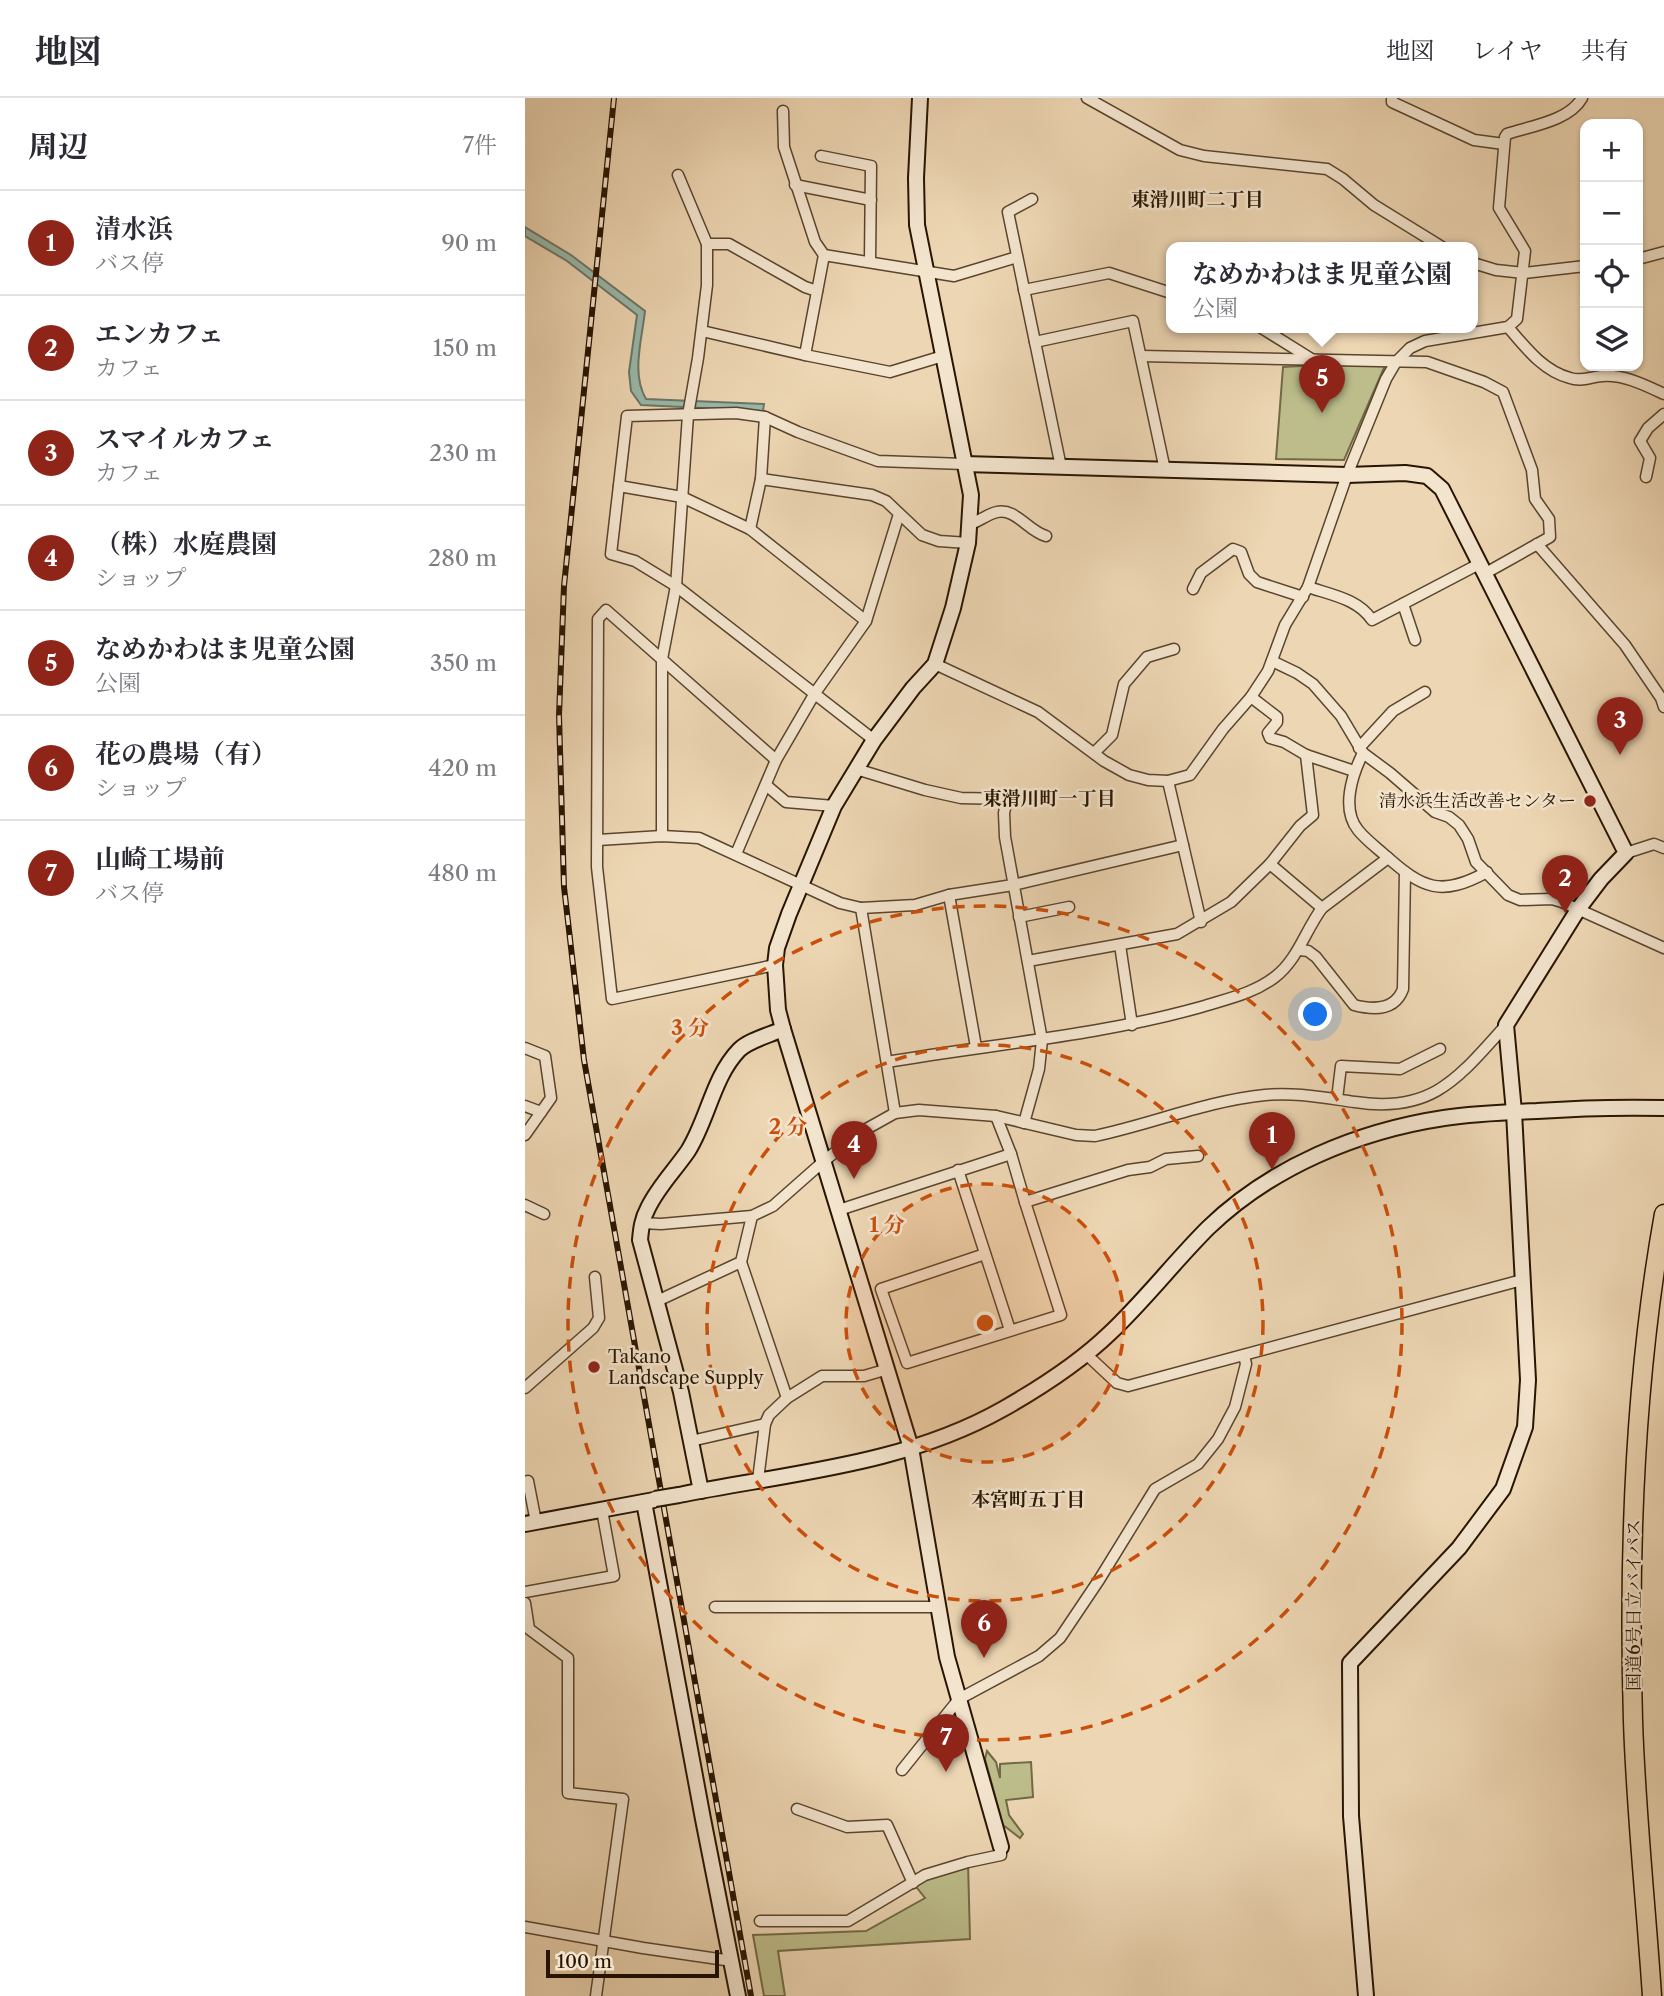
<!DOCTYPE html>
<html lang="ja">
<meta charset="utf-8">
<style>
:root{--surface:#fff;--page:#f2f2f3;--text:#2b2b33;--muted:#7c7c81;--line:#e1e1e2;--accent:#8f2418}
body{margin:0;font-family:"Libre Caslon Text","Noto Serif JP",serif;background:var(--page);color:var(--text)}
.controls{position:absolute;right:21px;top:21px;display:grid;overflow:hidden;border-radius:14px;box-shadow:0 2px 5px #0004}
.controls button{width:63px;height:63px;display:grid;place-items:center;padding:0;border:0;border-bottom:2px solid var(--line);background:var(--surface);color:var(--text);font:35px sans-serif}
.scale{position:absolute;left:21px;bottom:18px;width:173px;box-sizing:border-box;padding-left:7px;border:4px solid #281500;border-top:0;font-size:19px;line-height:24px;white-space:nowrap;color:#281500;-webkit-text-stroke:5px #f3e4ce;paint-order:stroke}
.you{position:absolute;left:791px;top:917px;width:24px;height:24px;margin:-18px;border:5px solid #fff;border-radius:50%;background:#1a73e8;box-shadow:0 0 0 10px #1a73e833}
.badge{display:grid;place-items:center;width:46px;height:46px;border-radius:50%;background:var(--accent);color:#fff;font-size:23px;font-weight:700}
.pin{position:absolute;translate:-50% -58px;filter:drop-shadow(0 2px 4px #0008)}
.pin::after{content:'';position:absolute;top:37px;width:24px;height:21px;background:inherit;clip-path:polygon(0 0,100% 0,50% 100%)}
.popup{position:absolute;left:641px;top:144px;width:312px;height:91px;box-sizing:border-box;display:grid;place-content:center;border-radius:14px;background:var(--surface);filter:drop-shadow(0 2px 5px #0005);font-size:23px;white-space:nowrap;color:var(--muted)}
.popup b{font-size:26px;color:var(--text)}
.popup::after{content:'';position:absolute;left:50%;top:100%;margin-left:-14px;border:14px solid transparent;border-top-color:var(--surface)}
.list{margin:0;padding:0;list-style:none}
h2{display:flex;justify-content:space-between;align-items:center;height:91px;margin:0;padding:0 28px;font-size:30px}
h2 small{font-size:23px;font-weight:400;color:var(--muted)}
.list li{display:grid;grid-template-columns:46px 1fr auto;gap:21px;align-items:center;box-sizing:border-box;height:105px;padding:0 28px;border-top:2px solid var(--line)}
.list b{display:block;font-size:26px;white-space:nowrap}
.list p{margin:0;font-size:23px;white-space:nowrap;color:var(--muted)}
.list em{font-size:23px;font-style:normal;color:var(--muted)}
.icon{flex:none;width:38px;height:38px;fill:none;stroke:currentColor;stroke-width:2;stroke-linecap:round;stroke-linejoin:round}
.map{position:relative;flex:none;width:1139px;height:1898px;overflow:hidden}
header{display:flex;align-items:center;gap:42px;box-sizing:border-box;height:98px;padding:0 35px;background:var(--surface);border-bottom:2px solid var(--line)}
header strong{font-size:33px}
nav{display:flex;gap:38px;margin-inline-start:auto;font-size:24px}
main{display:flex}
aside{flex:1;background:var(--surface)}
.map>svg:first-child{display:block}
</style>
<header>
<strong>地図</strong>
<nav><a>地図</a><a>レイヤ</a><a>共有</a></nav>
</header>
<main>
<aside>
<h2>周辺<small>7件</small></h2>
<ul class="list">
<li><span class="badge">1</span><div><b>清水浜</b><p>バス停</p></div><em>90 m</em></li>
<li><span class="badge">2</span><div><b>エンカフェ</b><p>カフェ</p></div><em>150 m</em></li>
<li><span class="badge">3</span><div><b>スマイルカフェ</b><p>カフェ</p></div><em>230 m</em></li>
<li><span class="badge">4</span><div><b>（株）水庭農園</b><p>ショップ</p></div><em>280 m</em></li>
<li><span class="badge">5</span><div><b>なめかわはま児童公園</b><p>公園</p></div><em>350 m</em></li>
<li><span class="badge">6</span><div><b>花の農場（有）</b><p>ショップ</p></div><em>420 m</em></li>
<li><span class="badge">7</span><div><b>山崎工場前</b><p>バス停</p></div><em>480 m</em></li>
</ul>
</aside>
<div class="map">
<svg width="1139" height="1898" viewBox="0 0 1139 1898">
<rect width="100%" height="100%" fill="#edd6b3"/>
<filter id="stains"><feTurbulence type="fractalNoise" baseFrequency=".00286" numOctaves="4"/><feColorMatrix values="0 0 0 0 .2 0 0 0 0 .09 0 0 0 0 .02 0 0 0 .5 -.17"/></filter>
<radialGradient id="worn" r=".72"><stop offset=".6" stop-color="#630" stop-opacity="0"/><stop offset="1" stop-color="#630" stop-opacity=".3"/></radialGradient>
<!-- green -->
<g fill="#bcbd8a" stroke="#726945" stroke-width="2">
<polygon points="862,263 819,362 751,361 758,269"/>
<polygon points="462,1653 471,1664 475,1680 475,1666 506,1664 508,1699 481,1702 484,1717 498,1736 495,1740 478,1727 460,1661"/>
<polygon points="443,1764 445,1841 253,1853 260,1898 239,1898 228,1837 341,1833 400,1800 388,1785"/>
</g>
<!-- water -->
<path fill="#99b9ac" stroke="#6c7767" stroke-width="2" d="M0,129L46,157L120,213C117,241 106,276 121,301L239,306L238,313L116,307L106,293L104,274L112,217L42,163L0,138Z"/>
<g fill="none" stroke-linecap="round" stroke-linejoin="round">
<defs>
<g id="street">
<polyline points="562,0 655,52 679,58 802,71 818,81 849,107 917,149"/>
<polyline points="867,0 867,4 949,42 979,46"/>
<polyline points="258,13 259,49 290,144 299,157"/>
<polyline points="296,58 346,68 345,164"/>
<polyline points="270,87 346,102"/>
<polyline points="507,101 483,114 536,369"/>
<polyline points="182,146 204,146 280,189 292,193"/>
<polyline points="1113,161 1139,154"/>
<polyline points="948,165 971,172 999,175 1060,168"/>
<polyline points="499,192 584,175 646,195"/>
<polyline points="735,229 788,262"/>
<path d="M983,229C1000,249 1018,273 1045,280C1056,284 1065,279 1077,278C1098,276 1120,287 1139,296"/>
<polyline points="177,233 280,257"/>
<polyline points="510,244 608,223 640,372"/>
<polyline points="418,258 365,274 280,257 299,157 429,178 492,159"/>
<polyline points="616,258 902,264 959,284 978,294 1007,372 1010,401 1024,421 1025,439 959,476"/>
<polyline points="1121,379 1125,360 1115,343 1123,330 1139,316"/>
<polyline points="236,381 347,397 361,403 397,437 414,443 443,445"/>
<polyline points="94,388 157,399 225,431 341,523"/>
<path d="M446,426C454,423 463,416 472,414C491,410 503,433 521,438"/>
<polyline points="225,431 236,381 240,319"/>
<polyline points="1012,446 1100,547 1136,600 1139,609"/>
<path d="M783,489C807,497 833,501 847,522L954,466"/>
<polyline points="668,491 676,475 708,451 716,454 724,476 732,484 778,499"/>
<polyline points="878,506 890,542"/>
<polyline points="747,563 772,575 788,586 816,618 838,655 865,675 910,714 924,719 934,727 943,741 951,764 983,797 995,802 1027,801 1037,804 1139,850"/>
<path d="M410,566L513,614L579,663L604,677L623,682L643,683L665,677L698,631L726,599L743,573L760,527L783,489L822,377L861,281L871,264L885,250L900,243L983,229L992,221L1000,153L974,110L980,39L982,36C1006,28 1044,23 1057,0"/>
<polyline points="726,599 752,619 752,624 743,635 745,640 759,644 781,657 829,673"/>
<polyline points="349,642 151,488 110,463 86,456 102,318 211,315 240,319 273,334 353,363 439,366"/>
<polyline points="834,650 868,613 900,594"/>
<polyline points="569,655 587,637 599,586 622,559 649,551"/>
<path d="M838,655C827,677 816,711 833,732C841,742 852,750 861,758C898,791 916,799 962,774"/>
<polyline points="331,671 400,692 436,700 482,701 479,715 480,739 517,942 514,971 499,1025"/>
<polyline points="643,683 676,824"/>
<polyline points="241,687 261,704 309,708"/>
<polyline points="137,738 137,561 151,488 163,317 173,260 182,187 182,146 153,77"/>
<polyline points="73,742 137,738 174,740 315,805 336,810 390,807 424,797 488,787 658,747"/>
<polyline points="1101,755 1129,746 1139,750"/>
<polyline points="211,756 251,662 290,595 341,523 374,416"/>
<polyline points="745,766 797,810"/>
<polyline points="424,797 451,949"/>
<polyline points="336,810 370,1015"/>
<polyline points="494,819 544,809"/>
<polyline points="595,847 607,927"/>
<path d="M775,852L783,853L791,859L829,907C848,912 870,913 878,891L880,774"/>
<polyline points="503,863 652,836 706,804 745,766 775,728 788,717 781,657"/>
<polyline points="250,867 87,901 72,769 73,521 81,512 251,662"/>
<polyline points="0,950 20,958 26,1000 0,1037"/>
<path d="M362,964C467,946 573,938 676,909C701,901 728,896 750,879C773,861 780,833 797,810L863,760"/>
<polyline points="812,1001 816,968 875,971 915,951"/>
<polyline points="0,1008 16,1014"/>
<polyline points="471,1018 486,1056 500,1104 603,1072 625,1069 641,1061 673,1058"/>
<polyline points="433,1072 485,1232"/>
<polyline points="0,1107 19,1116"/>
<polyline points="314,1112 486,1056"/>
<path d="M117,1125L136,1126L227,1118L248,1108L299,1063L336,1034L370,1015L394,1012L471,1018L551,1037L570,1038C627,1026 681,1003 740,997C770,994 800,1000 830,1004C908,1016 934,979 981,927"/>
<polyline points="460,1156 356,1191 382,1265 536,1217 500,1104"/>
<polyline points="216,1164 262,1300"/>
<polyline points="130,1204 216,1164 227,1118"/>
<polyline points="561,1256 592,1285 603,1288 997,1182"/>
<polyline points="0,1290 68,1230 74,1220 70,1179"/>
<polyline points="166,1343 240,1326"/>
<polyline points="233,1382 240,1326 244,1317 262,1300 297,1278 339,1278 363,1271"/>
<polyline points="0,1384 3,1383 11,1424"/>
<polyline points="0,1494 89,1478 77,1412"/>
<polyline points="0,1505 4,1531 43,1560 43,1695 98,1701 71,1898"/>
<polyline points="190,1509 414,1509"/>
<polyline points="377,1672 434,1601 514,1558 535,1540 574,1482 630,1391 673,1366 693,1341 710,1309 721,1266 719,1257"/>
<polyline points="272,1711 322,1729 362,1727 388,1785"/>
<polyline points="235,1823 323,1823 400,1777 443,1764 476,1757 476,1749"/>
<polyline points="0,1829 118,1850 207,1863"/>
</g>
<g id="secondary">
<polyline points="395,0 391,80 392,127 446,397 443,445 428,510 410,566 388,590 349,642 309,708 264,816 252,850 250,867 253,912 258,931 386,1350 422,1559 476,1749"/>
<polyline points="439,366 822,377 880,375 902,378 917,391 1101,755 1076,781 1054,810 981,927 989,1014 1003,1282 1000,1329 978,1391 934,1450 825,1565 826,1718 841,1898"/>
<path d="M176,1393L156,1294L115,1142C116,1131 117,1121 123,1110C133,1089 150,1072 163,1053C183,1021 188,979 214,952C224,942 245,937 258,931"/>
<path d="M154,1397C264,1375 379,1367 478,1311C515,1290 554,1265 585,1235C620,1202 649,1164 683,1130C746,1069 833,1033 919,1020C950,1015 981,1014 1012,1013C1055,1010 1097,1009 1139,1010"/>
<polyline points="119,1404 178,1721 213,1898"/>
<polyline points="0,1426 129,1402"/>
</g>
<path id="highway" d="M1127,1898C1121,1807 1111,1715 1108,1623C1103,1454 1109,1283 1139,1116"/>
</defs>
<!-- street casing -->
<use href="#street" stroke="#59452d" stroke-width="13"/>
<!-- secondary casing -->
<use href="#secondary" stroke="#281500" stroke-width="18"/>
<!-- highway casing -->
<use href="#highway" stroke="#281500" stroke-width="21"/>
<!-- street -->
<use href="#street" stroke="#f3e4ce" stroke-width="10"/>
<!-- secondary -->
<use href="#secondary" stroke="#f3e4ce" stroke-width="14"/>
<!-- highway -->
<use href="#highway" stroke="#edd6b3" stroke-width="18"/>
<defs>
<polyline id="rail" points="89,0 39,488 34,617 39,789 59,962 226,1898"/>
</defs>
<!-- rail casing -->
<use href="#rail" stroke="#281500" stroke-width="6"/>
<!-- rail -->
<use href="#rail" stroke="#f3e4ce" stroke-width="3.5" stroke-dasharray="10" stroke-linecap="butt"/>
<defs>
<polyline id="secondary-bridge" points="130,1401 154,1397"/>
</defs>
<!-- secondary-bridge casing -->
<use href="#secondary-bridge" stroke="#281500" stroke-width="18" stroke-linecap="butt"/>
<!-- secondary-bridge -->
<use href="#secondary-bridge" stroke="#f3e4ce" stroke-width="14"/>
</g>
<!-- distance rings -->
<circle cx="460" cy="1225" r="139" fill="#cb4f0a" fill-opacity=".12"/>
<g fill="none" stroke="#cb4f0a" stroke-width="3.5" stroke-dasharray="12 9">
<circle cx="460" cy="1225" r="139"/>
<circle cx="460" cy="1225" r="278"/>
<circle cx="460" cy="1225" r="417"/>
</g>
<!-- markers -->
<g fill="#8f2418" stroke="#f3e4ce" stroke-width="2.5">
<circle cx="1065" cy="703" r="7"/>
<circle cx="69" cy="1269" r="7"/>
</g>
<g text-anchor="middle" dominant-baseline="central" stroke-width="5" stroke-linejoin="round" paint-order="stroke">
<!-- poi labels -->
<g font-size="18" fill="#281500" stroke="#f3e4ce" text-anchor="end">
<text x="1051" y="703">清水浜生活改善センター</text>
<text x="83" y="1259" text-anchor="start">Takano<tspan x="83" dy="21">Landscape Supply</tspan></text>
</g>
<!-- street labels -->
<g font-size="18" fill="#281500" stroke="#f3e4ce">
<text transform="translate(1109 1507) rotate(-90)">国道6号日立バイパス</text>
</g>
<!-- neighbourhood labels -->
<g font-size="19" font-weight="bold" fill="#281500" stroke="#f3e4ce">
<text x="672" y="101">東滑川町二丁目</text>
<text x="524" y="700">東滑川町一丁目</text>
<text x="503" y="1401">本宮町五丁目</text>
</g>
</g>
<circle cx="460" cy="1225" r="10" fill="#cb4f0a" stroke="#f3e4ce" stroke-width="3.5"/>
<g font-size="21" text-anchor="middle" font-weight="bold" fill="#cb4f0a" stroke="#f3e4ce" stroke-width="5" stroke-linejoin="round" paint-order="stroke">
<text x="165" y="937">3 分</text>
<text x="263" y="1036">2 分</text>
<text x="362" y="1134">1 分</text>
</g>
<rect width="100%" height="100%" filter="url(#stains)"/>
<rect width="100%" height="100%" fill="url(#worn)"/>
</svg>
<div class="controls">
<button>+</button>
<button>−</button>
<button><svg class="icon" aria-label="locate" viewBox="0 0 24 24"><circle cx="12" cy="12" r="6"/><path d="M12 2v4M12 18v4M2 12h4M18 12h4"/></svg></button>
<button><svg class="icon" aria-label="layers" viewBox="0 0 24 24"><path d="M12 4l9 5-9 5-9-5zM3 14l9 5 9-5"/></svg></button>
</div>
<div class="scale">100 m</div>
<div class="you"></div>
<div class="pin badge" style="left:747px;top:1072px">1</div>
<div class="pin badge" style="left:1040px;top:815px">2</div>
<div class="pin badge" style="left:1095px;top:657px">3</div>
<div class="pin badge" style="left:329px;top:1081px">4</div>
<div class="pin badge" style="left:797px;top:315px">5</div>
<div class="popup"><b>なめかわはま児童公園</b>公園</div>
<div class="pin badge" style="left:459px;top:1560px">6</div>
<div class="pin badge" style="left:421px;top:1674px">7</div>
</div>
</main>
